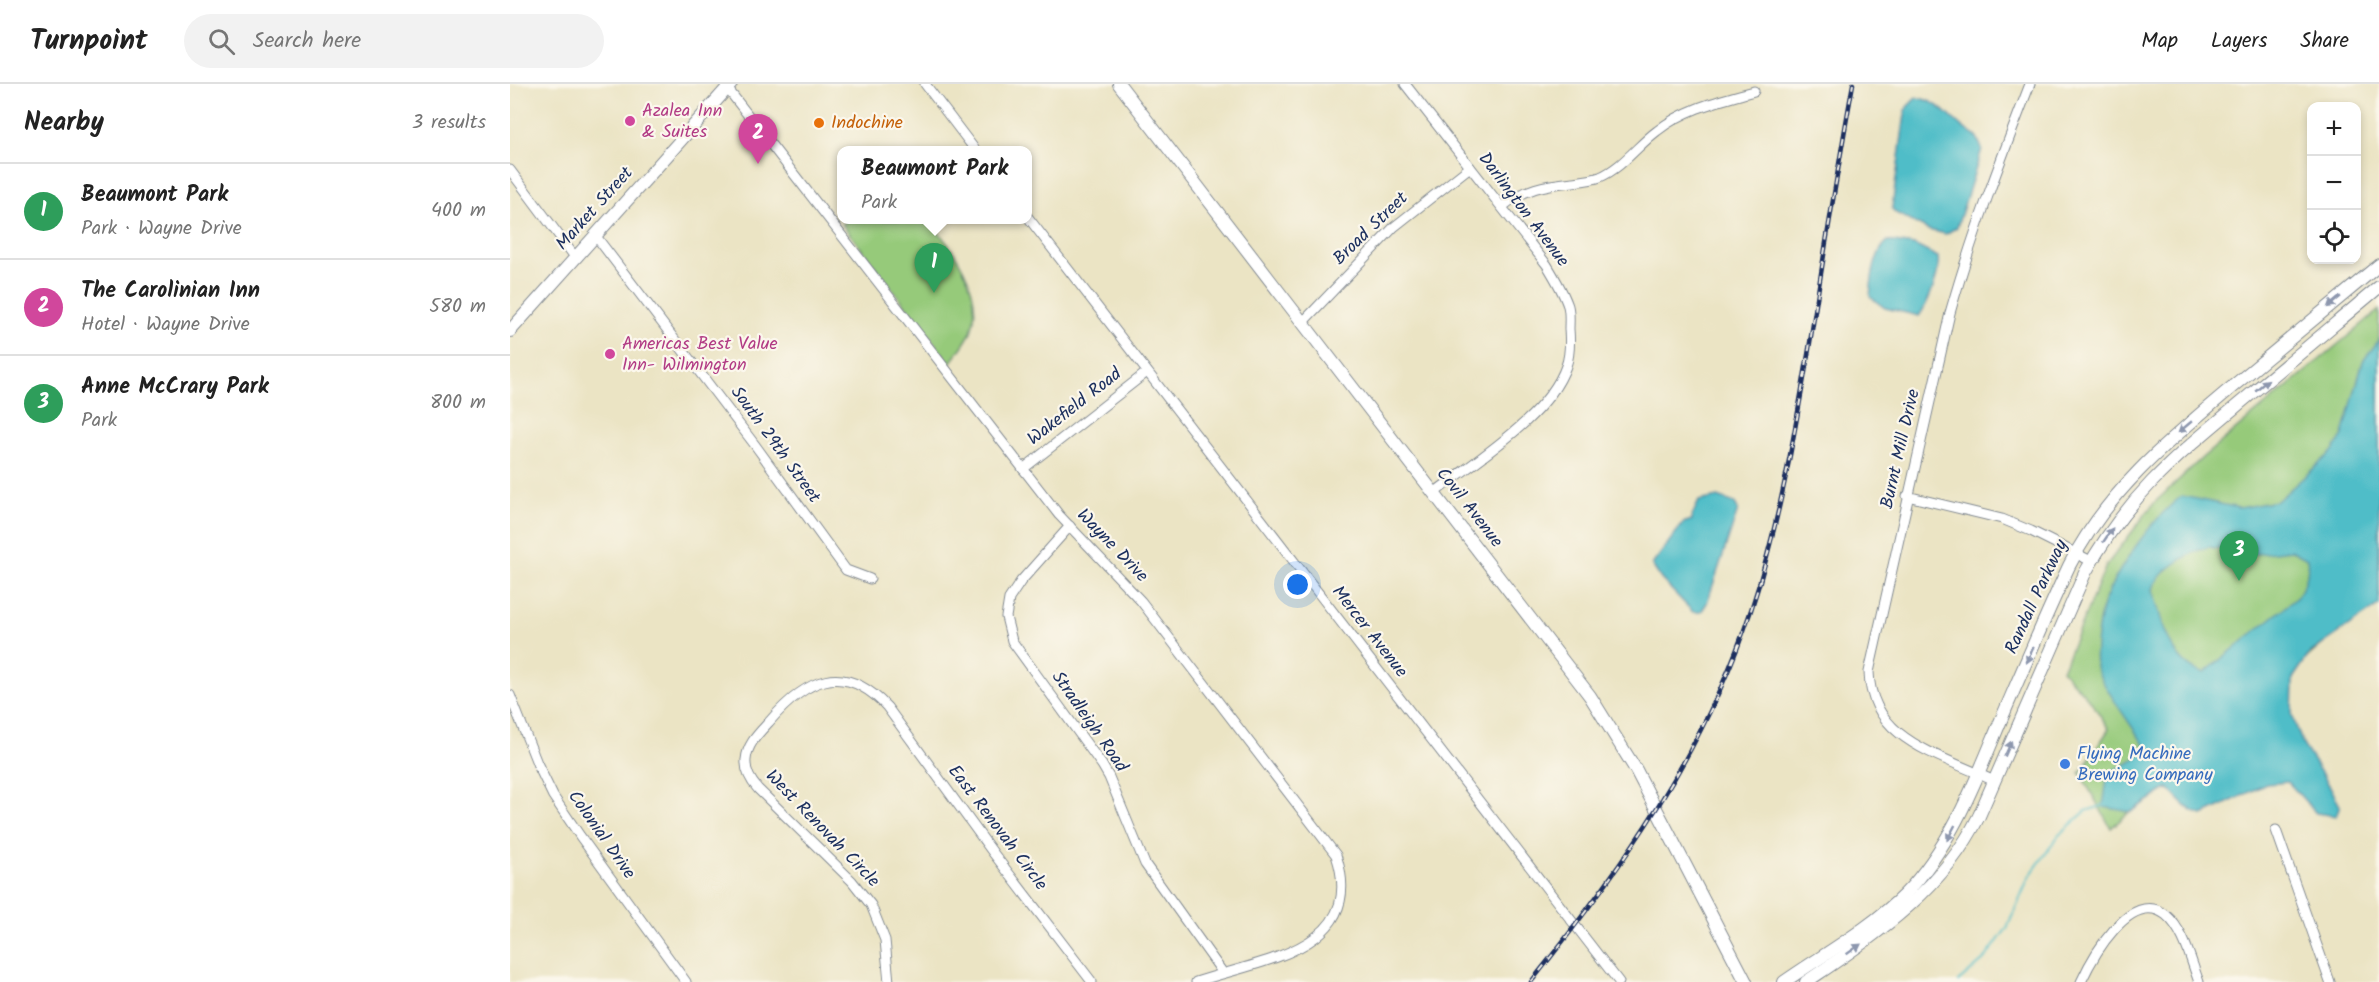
<!DOCTYPE html>
<meta charset="utf-8">
<style>
:root{--surface:#fff;--page:#f2f2f2;--text:#222;--muted:#767676;--line:#e0e0e0;--accent:#b45309}
body{margin:0;font-family:Kalam,sans-serif;background:var(--page);color:var(--text)}
.controls{position:absolute;right:18px;top:18px;display:grid;overflow:hidden;border-radius:12px;box-shadow:0 3px 9px #0003}
.controls button{width:54px;height:54px;display:grid;place-items:center;padding:0;border:0;border-bottom:2px solid var(--line);background:var(--surface);color:var(--text);font:30px sans-serif}
.you{position:absolute;left:788px;top:501px;width:21px;height:21px;margin:-15px;border:4px solid #fff;border-radius:50%;background:#1a73e8;box-shadow:0 0 0 9px #1a73e833}
.badge{display:grid;place-items:center;width:39px;height:39px;border-radius:50%;background:var(--accent);color:#fff;font-size:20px;font-weight:700}
.pin{position:absolute;translate:-50% -50px;filter:drop-shadow(0 2px 3px #0008)}
.pin::after{content:'';position:absolute;top:32px;width:21px;height:18px;background:inherit;clip-path:polygon(0 0,100% 0,50% 100%)}
.popup{position:absolute;left:327px;top:62px;width:195px;height:78px;box-sizing:border-box;display:grid;place-content:center;border-radius:12px;background:var(--surface);filter:drop-shadow(0 2px 4px #0005);font-size:20px;white-space:nowrap;color:var(--muted)}
.popup b{font-size:22px;color:var(--text)}
.popup::after{content:'';position:absolute;left:50%;top:100%;margin-left:-12px;border:12px solid transparent;border-top-color:var(--surface)}
.list{margin:0;padding:0;list-style:none}
h2{display:flex;justify-content:space-between;align-items:center;height:78px;margin:0;padding:0 24px;font-size:26px}
h2 small{font-size:20px;font-weight:400;color:var(--muted)}
.list li{display:grid;grid-template-columns:39px 1fr auto;gap:18px;align-items:center;box-sizing:border-box;height:96px;padding:0 24px;border-top:2px solid var(--line)}
.list b{display:block;font-size:22px;white-space:nowrap}
.list p{margin:0;font-size:20px;white-space:nowrap;color:var(--muted)}
.list em{font-size:20px;font-style:normal;color:var(--muted)}
.icon{flex:none;width:33px;height:33px;fill:none;stroke:currentColor;stroke-width:2;stroke-linecap:round;stroke-linejoin:round}
.map{position:relative;flex:none;width:1869px;height:898px;overflow:hidden}
header{display:flex;align-items:center;gap:36px;box-sizing:border-box;height:84px;padding:0 30px;background:var(--surface);border-bottom:2px solid var(--line)}
header strong{font-size:28px}
nav{display:flex;gap:33px;margin-inline-start:auto;font-size:21px}
.search{width:420px;height:54px;background:var(--page);display:flex;align-items:center;gap:15px;box-sizing:border-box;padding:0 21px;border-radius:33px;color:var(--muted);font-size:22px}
main{display:flex}
aside{flex:1;background:var(--surface)}
.map>svg:first-child{display:block}
</style>
<header>
<strong>Turnpoint</strong>
<div class="search"><svg class="icon" aria-label="search" viewBox="0 0 24 24"><circle cx="10" cy="10" r="6"/><path d="M15 15l6 6"/></svg>Search here</div>
<nav><a>Map</a><a>Layers</a><a>Share</a></nav>
</header>
<main>
<aside>
<h2>Nearby<small>3 results</small></h2>
<ul class="list">
<li><span class="badge" style="background:#2e9e5b">1</span><div><b>Beaumont Park</b><p>Park · Wayne Drive</p></div><em>400 m</em></li>
<li><span class="badge" style="background:#d1479c">2</span><div><b>The Carolinian Inn</b><p>Hotel · Wayne Drive</p></div><em>580 m</em></li>
<li><span class="badge" style="background:#2e9e5b">3</span><div><b>Anne McCrary Park</b><p>Park</p></div><em>800 m</em></li>
</ul>
</aside>
<div class="map">
<svg width="1869" height="898" viewBox="0 0 1869 898">
<rect width="100%" height="100%" fill="#fbf7ec"/>
<filter id="ink" filterUnits="userSpaceOnUse"><feTurbulence type="fractalNoise" baseFrequency=".0167" numOctaves="2"/><feDisplacementMap in="SourceGraphic" scale="12" xChannelSelector="R" yChannelSelector="G"/><feConvolveMatrix kernelMatrix="1 2 1 2 8 2 1 2 1" color-interpolation-filters="sRGB"/></filter>
<filter id="wash" filterUnits="userSpaceOnUse"><feTurbulence type="fractalNoise" baseFrequency=".008" numOctaves="4" result="noise"/><feDisplacementMap in="SourceGraphic" scale="24" xChannelSelector="R" yChannelSelector="G"/><feGaussianBlur stdDeviation="1.35" result="paint"/><feColorMatrix in="noise" values="0 0 0 0 0 0 0 0 0 0 0 0 0 0 0 0 0 1.4 0 .05"/><feComposite in="paint" operator="in"/></filter>
<g filter="url(#wash)">
<rect width="100%" height="100%" fill="#ebe4c4"/>
<!-- green -->
<g fill="#96ca7a" stroke="#587c6c" stroke-width="1.5">
<path d="M339,136H418C442,162 474,207 462,244C459,256 447,269 440,279L332,140Z"/>
<polygon points="1869,226 1869,511 1601,744 1570,689 1599,645 1582,619 1552,586 1596,482 1644,419 1693,373"/>
</g>
<!-- water -->
<g fill="#50bdc8" stroke="#367693" stroke-width="1.5" fill-rule="evenodd">
<path d="M1406,14C1431,15 1446,43 1467,53L1472,65L1447,143L1436,150L1418,146L1384,128L1382,124L1395,30L1397,23Z"/>
<path d="M1378,157L1404,161L1428,173C1431,188 1418,220 1409,232L1375,224L1360,213C1361,197 1364,168 1378,157Z"/>
<path d="M1869,256V521L1800,569L1783,594L1782,631L1793,661L1821,704L1830,722L1826,732L1806,729L1778,698L1756,700L1693,731C1679,729 1668,714 1658,704L1621,728L1593,723L1598,689C1610,681 1630,678 1636,663C1626,648 1587,595 1586,582C1584,566 1589,532 1594,518C1607,485 1643,433 1672,412L1729,424L1767,417L1822,368L1833,351L1853,277ZM1699,463L1746,470L1781,466L1797,475C1800,490 1794,504 1785,515L1694,589C1660,581 1651,535 1643,506C1646,488 1682,467 1699,463Z"/>
<polygon points="1208,413 1225,419 1228,426 1197,519 1191,528 1183,528 1151,495 1142,481 1173,439 1182,436 1182,432 1189,417"/>
</g>
<g fill="none" stroke-linecap="round" stroke-linejoin="round">
<!-- stream -->
<polyline stroke="#50bdc8" stroke-width="2" points="1448,898 1474,876 1497,844 1519,793 1549,751 1576,727 1595,721"/>
</g>
</g>
<g filter="url(#ink)">
<g fill="none" stroke-linecap="round" stroke-linejoin="round">
<defs>
<g id="minor">
<polyline points="415,0 466,67"/>
<path d="M895,0L1037,181C1045,194 1053,207 1058,222C1060,230 1059,238 1059,245C1060,257 1060,271 1056,282C1039,332 966,376 924,409"/>
<path d="M217,4L549,431L631,517L826,771C858,866 750,876 686,898"/>
<polyline points="0,86 65,173"/>
<path d="M992,123C1015,104 1034,101 1063,98C1072,97 1082,96 1090,93C1113,83 1128,61 1147,47C1176,24 1209,17 1244,7"/>
<polyline points="517,132 1109,898"/>
<polyline points="85,151 245,361 336,486 360,495"/>
<polyline points="793,238 884,143 960,83"/>
<polyline points="513,385 637,288"/>
<polyline points="1397,412 1492,435 1521,447 1581,477"/>
<polyline points="560,442 511,497 499,515 496,533 502,557 592,681 599,693 635,780 713,889"/>
<polyline points="0,611 27,679 43,712 70,752 176,898"/>
<path d="M1484,697C1433,671 1361,658 1359,588L1440,229C1462,151 1491,75 1520,0"/>
<polyline points="1766,746 1820,898"/>
<path d="M379,898L375,856L361,821L342,797L248,705C241,697 235,687 236,676C237,660 249,649 259,638C296,595 333,576 377,623L484,770L582,898"/>
<path d="M1571,898C1582,874 1621,803 1656,831C1674,846 1681,877 1689,898"/>
</g>
<g id="major">
<polyline points="609,0 1080,612 1126,686 1236,898"/>
<polyline points="0,247 221,0"/>
<path d="M1274,898C1314,870 1360,845 1395,810C1442,761 1465,698 1491,636C1513,585 1535,533 1559,482C1598,405 1663,353 1728,298C1775,259 1822,220 1869,181"/>
<path d="M1296,898C1363,852 1432,808 1469,732L1575,489C1620,407 1673,367 1742,309C1785,274 1827,238 1869,203"/>
</g>
</defs>
<!-- minor casing -->
<use href="#minor" stroke="#838a91" stroke-width="11"/>
<!-- major casing -->
<use href="#major" stroke="#838a91" stroke-width="14"/>
<!-- minor -->
<use href="#minor" stroke="#fff" stroke-width="9"/>
<!-- major -->
<use href="#major" stroke="#fff" stroke-width="12"/>
<defs>
<path id="rail" d="M1021,898C1113,783 1194,668 1241,526C1269,441 1284,353 1299,265C1313,176 1327,88 1343,0"/>
</defs>
<!-- rail casing -->
<use href="#rail" stroke="#1b2f5e" stroke-width="4.5"/>
<!-- rail -->
<use href="#rail" stroke="#fbf7ec" stroke-width="2" stroke-dasharray="7" stroke-linecap="butt"/>
</g>
<!-- one-way arrows -->
<defs><path id="oneway-solid" d="M-6-.8H1V-3.2L6.5 0L1 3.2V.8H-6Z" transform="scale(1.5)"/></defs>
<g fill="#8d97ae">
<use href="#oneway-solid" transform="translate(1824 218) rotate(140)"/>
<use href="#oneway-solid" transform="translate(1752 301) rotate(-40)"/>
<use href="#oneway-solid" transform="translate(1675 343) rotate(140)"/>
<use href="#oneway-solid" transform="translate(1598 451) rotate(-56)"/>
<use href="#oneway-solid" transform="translate(1520 571) rotate(114)"/>
<use href="#oneway-solid" transform="translate(1498 665) rotate(-66)"/>
<use href="#oneway-solid" transform="translate(1441 749) rotate(118)"/>
<use href="#oneway-solid" transform="translate(1344 865) rotate(-35)"/>
</g>
</g>
<!-- markers -->
<g fill="#d1479c" stroke="#fbf7ec" stroke-width="2">
<circle cx="120" cy="37" r="6"/>
<circle cx="100" cy="270" r="6"/>
</g>
<circle fill="#e8710a" stroke="#fbf7ec" stroke-width="2" cx="309" cy="39" r="6"/>
<circle fill="#3f7fe0" stroke="#fbf7ec" stroke-width="2" cx="1555" cy="680" r="6"/>
<g text-anchor="middle" dominant-baseline="central" stroke-width="4.5" stroke-linejoin="round" paint-order="stroke">
<!-- hotel labels -->
<g font-size="18" fill="#b23c85" stroke="#fbf7ec" text-anchor="start">
<text x="132" y="27">Azalea Inn<tspan x="132" dy="21">&amp; Suites</tspan></text>
<text x="112" y="260">Americas Best Value<tspan x="112" dy="21">Inn- Wilmington</tspan></text>
</g>
<!-- food labels -->
<g font-size="18" fill="#c56008" stroke="#fbf7ec" text-anchor="start">
<text x="321" y="39">Indochine</text>
</g>
<!-- street labels -->
<g font-size="18" fill="#1b2f5e" stroke="#fbf7ec">
<text transform="translate(85 125) rotate(-48)">Market Street</text>
<text transform="translate(1013 126) rotate(53)">Darlington Avenue</text>
<text transform="translate(861 145) rotate(-44)">Broad Street</text>
<text transform="translate(565 323) rotate(-38)">Wakefield Road</text>
<text transform="translate(265 361) rotate(54)">South 29th Street</text>
<text transform="translate(1391 365) rotate(-77)">Burnt Mill Drive</text>
<text transform="translate(959 424) rotate(52)">Covil Avenue</text>
<text transform="translate(602 462) rotate(46)">Wayne Drive</text>
<text transform="translate(1527 513) rotate(-65)">Randall Parkway</text>
<text transform="translate(859 548) rotate(52)">Mercer Avenue</text>
<text transform="translate(579 638) rotate(55)">Stradleigh Road</text>
<text transform="translate(487 744) rotate(53)">East Renovah Circle</text>
<text transform="translate(312 745) rotate(46)">West Renovah Circle</text>
<text transform="translate(91 751) rotate(55)">Colonial Drive</text>
</g>
<!-- shop labels -->
<g font-size="18" fill="#366cbe" stroke="#fbf7ec" text-anchor="start">
<text x="1567" y="670">Flying Machine<tspan x="1567" dy="21">Brewing Company</tspan></text>
</g>
</g>
</svg>
<div class="controls">
<button>+</button>
<button>−</button>
<button><svg class="icon" aria-label="locate" viewBox="0 0 24 24"><circle cx="12" cy="12" r="6"/><path d="M12 2v4M12 18v4M2 12h4M18 12h4"/></svg></button>
</div>
<div class="you"></div>
<div class="pin badge" style="left:424px;top:209px;background:#2e9e5b">1</div>
<div class="popup"><b>Beaumont Park</b>Park</div>
<div class="pin badge" style="left:248px;top:80px;background:#d1479c">2</div>
<div class="pin badge" style="left:1729px;top:497px;background:#2e9e5b">3</div>
</div>
</main>
